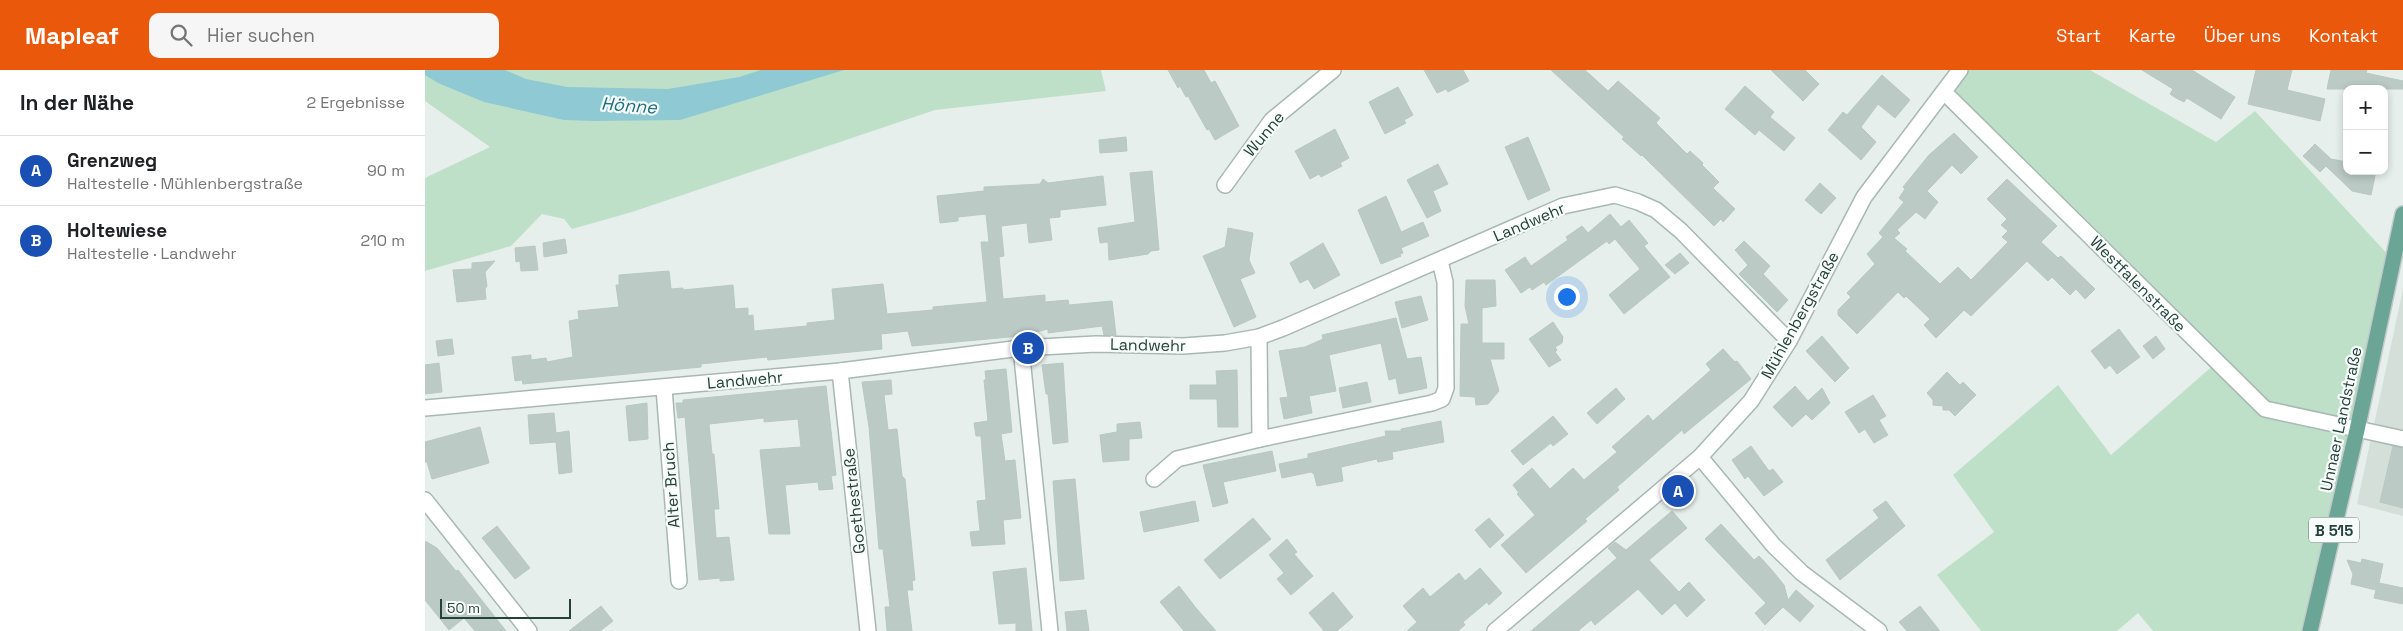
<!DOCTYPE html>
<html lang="de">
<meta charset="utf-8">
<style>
:root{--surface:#fff;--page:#f6f6f6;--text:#202124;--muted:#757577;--line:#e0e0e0;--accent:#ea580c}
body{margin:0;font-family:"Space Grotesk",sans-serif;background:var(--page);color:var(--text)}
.controls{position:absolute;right:15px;top:15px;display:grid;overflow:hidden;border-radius:10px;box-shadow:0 2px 8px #0003}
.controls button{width:45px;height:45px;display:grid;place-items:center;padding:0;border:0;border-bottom:1px solid var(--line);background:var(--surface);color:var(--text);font:25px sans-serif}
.scale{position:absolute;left:15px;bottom:12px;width:131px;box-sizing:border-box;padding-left:5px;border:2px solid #24423a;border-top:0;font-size:14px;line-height:18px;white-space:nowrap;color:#24423a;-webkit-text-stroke:4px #f7fbf9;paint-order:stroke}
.you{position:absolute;left:1141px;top:226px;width:18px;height:18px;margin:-12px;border:4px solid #fff;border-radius:50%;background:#1a73e8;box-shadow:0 0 0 8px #1a73e833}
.badge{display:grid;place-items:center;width:32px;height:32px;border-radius:50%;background:var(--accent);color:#fff;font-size:16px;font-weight:700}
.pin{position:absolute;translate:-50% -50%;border:2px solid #fff;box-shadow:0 1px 5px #0006}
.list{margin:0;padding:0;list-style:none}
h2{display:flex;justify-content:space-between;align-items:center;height:65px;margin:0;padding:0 20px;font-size:21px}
h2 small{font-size:16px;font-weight:400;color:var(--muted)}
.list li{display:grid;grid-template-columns:32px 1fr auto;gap:15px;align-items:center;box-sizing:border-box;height:70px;padding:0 20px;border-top:1px solid var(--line)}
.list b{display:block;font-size:19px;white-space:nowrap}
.list p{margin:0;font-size:16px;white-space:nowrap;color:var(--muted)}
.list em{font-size:16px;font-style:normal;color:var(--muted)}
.icon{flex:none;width:28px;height:28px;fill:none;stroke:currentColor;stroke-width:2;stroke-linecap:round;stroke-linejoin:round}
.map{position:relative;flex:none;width:1978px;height:561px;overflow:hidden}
header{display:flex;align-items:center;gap:30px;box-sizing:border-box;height:70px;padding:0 25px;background:var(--accent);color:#fff}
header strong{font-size:24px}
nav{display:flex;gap:28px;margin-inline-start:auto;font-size:18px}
.search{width:350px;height:45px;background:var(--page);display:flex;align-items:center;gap:12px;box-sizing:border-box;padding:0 18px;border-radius:10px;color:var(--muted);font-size:19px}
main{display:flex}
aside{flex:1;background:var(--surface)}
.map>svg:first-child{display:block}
</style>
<header>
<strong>Mapleaf</strong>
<div class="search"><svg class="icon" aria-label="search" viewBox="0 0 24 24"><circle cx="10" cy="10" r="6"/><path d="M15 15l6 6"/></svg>Hier suchen</div>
<nav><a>Start</a><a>Karte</a><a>Über uns</a><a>Kontakt</a></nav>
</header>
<main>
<aside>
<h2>In der Nähe<small>2 Ergebnisse</small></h2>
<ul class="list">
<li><span class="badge" style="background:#1a4fb4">A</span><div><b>Grenzweg</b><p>Haltestelle · Mühlenbergstraße</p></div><em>90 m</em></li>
<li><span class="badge" style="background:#1a4fb4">B</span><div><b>Holtewiese</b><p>Haltestelle · Landwehr</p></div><em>210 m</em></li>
</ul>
</aside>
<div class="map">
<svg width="1978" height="561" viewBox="0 0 1978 561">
<rect width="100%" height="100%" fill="#e6efeb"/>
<!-- built -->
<polygon fill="#d4dfda" points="1978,219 1978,446 1932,434"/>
<!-- green -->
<g fill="#bfe0c8">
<polygon points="0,0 676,0 681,21 510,40 207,142 147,159 139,149 117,144 86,176 0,201 0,108 65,77 0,31"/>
<polygon points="1535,0 1665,0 1791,72 1830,41 1968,190 1885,561 1728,561 1713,543 1692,561 1556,561 1512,505 1569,462 1528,405 1633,315 1686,385 1792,292 1519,22"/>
</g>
<!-- water -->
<polygon fill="#8ec9d4" points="0,0 80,0 101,9 142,17 243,19 314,7 336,0 419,0 255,50 169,51 139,50 59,32 13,13 0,5"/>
<!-- building -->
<g fill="#bbcac4" stroke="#b8c9c2">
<polygon points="743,0 779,0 786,13 790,11 814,56 790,70 784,59 782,60 763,26 761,27 755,16 753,18"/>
<polygon points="999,0 1038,0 1044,11 1023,22 1021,19 1012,23"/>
<polygon points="1126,0 1160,0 1183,21 1193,11 1235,48 1231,53 1262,84 1265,81 1278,93 1277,95 1294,112 1288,118 1310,139 1298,152 1296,149 1289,156 1217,85 1216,86 1197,69 1199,67"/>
<polygon points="1346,0 1380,0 1394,14 1378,31"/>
<polygon points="1717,0 1767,0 1810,27 1796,49 1762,28 1759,32 1751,28 1745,24 1748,19"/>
<polygon points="1831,0 1867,0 1862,20 1900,29 1895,51 1823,34"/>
<polygon points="1906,0 1942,0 1941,3 1978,11 1978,19 1902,19"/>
<polygon points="1457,5 1485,30 1470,48 1453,34 1436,57 1451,72 1436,90 1403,60 1418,42 1422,45"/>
<polygon points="1320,16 1349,42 1345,47 1370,68 1359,81 1334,60 1330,65 1300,39"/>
<polygon points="973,17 988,45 979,50 981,53 960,64 944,32"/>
<polygon points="910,59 924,88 915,93 917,96 896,107 894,104 885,109 870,81"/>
<polygon points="1529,63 1553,87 1536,104 1527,95 1502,121 1513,132 1500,149 1491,142 1472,160 1470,158 1475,163 1469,168 1482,179 1480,181 1515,214 1533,197 1546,210 1583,172 1577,167 1583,161 1576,155 1582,149 1562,129 1582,109 1632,156 1616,172 1633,188 1636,186 1670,219 1660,229 1651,219 1645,225 1627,207 1623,211 1602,191 1546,246 1539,240 1511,268 1499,255 1505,249 1481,226 1479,228 1473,222 1432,264 1413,245 1413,240 1426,227 1422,223 1450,194 1442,184 1458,167 1454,163 1479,132 1474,128 1480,119 1478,117 1504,85"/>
<polygon points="701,67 702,81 675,83 674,70"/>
<polygon points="1103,67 1125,120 1103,130 1080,77"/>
<polygon points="1890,74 1906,89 1922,92 1922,101 1951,101 1946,125 1927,121 1901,96 1895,102 1878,86"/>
<polygon points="1013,94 1023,114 1008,121 1016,141 1002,148 982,110"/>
<polygon points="727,101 734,180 726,181 723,184 684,190 683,172 675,173 673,158 710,152 705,103"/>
<polygon points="678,106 681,135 635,140 635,147 624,148 627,170 604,173 602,153 576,156 579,186 574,187 578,229 620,225 620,232 643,230 644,235 687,231 691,265 679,265 677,256 623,263 623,259 596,266 487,276 483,261 456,264 457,279 343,290 342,287 276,294 276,297 108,313 98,314 97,310 90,311 87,287 106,285 106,290 121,288 122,292 148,287 144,251 154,249 153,241 194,237 191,215 194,215 194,205 244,201 246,219 258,218 258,220 308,215 310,239 323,238 323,246 328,245 329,261 382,256 382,253 410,250 407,219 458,214 462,244 508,240 508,237 562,232 556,172 564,172 561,144 533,147 533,151 515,153 512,126 559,121 559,117 615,114 618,109 623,113"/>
<polygon points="1395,113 1411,128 1396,144 1380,130"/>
<polygon points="961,126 976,162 998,152 1004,166 976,178 978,183 975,184 976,186 956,194 933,140"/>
<polygon points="1185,144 1196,157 1204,150 1223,173 1219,176 1245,207 1199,244 1184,225 1215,199 1190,169 1184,174 1182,171 1121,215 1119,212 1107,220 1105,217 1096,223 1080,200 1100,187 1106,196 1143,170 1141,167 1157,156 1163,163"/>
<polygon points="803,158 828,163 824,190 830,203 815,209 831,247 809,257 778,186 800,177"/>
<polygon points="140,169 142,183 119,187 118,173"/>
<polygon points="1319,171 1345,196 1338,204 1363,230 1352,242 1314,204 1323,195 1310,180"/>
<polygon points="898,173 915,205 889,219 883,209 875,213 865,193"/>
<polygon points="110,176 113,200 96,201 95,191 91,192 90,178"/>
<polygon points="1255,183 1264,193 1250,204 1240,195"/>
<polygon points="70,191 60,202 62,216 60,219 61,229 32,232 28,200 47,199 47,193"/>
<polygon points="1041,210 1070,210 1071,236 1057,238 1057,273 1079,273 1079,289 1065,289 1074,321 1063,334 1051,335 1050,327 1035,326 1036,254 1044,254 1040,236"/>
<polygon points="996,226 1003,250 977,258 970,232"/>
<polygon points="971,248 982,289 996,287 1002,318 974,324 971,308 964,310 956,273 904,285 911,321 884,326 887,343 859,349 855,328 863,327 854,281 880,277 898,269 897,265"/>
<polygon points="1128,252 1138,267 1137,273 1130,277 1132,280 1130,282 1136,290 1124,297 1104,269"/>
<polygon points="1694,259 1715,287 1692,304 1685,295 1680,299 1666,281"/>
<polygon points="1397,266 1424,298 1410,312 1381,281"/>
<polygon points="1731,266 1740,279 1728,289 1718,276"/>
<polygon points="27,269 29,284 13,286 11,271"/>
<polygon points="1298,279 1310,292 1312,291 1326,309 1259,364 1257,360 1192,417 1194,420 1160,449 1162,451 1101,503 1076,475 1110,445 1092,424 1094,423 1088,415 1107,398 1125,419 1148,398 1159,410 1192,382 1187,377 1223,345 1228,351 1286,300 1281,294"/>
<polygon points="14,293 17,322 0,324 0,295"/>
<polygon points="638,293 643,372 628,374 623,324 621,324 617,295"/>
<polygon points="581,299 587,362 576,364 580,391 590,390 596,448 578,450 580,474 547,476 545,462 555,461 552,431 561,430 556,366 551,366 549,353 563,351 559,310 561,310 560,301"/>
<polygon points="812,300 813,357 793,357 792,329 765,329 765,315 792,315 791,301"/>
<polygon points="1522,302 1535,315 1538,312 1551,325 1530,346 1524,340 1518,340 1518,336 1508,335 1508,330 1502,323"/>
<polygon points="466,310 467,324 459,325 463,360 472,359 477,406 480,409 490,510 487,511 488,520 482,520 487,561 462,561 460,537 465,537 458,479 454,479 444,357 437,312"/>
<polygon points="942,312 946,332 918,338 914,318"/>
<polygon points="401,316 411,405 406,406 408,419 394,420 393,412 360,415 365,464 344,464 335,380 376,377 373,349 339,352 339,348 284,354 287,384 289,384 294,439 289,439 291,468 304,467 309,510 295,511 295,508 274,510 260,347 253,348 251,333 258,333 258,330"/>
<polygon points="1370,316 1383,331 1397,318 1405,333 1387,350 1381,344 1367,357 1348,337"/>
<polygon points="1191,318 1200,329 1172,354 1162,343"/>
<polygon points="1448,325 1461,346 1454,350 1463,365 1449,373 1440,359 1434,363 1420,342"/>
<polygon points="222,333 223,369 204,371 201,336"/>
<polygon points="129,343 131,363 144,361 147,402 134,404 131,372 105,374 103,345"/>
<polygon points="1128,346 1143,364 1128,376 1126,373 1098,395 1086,381"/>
<polygon points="1016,351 1019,372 967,382 968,389 953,392 952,389 916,397 918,411 892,416 889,404 886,402 857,408 854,394 883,388 883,384 961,366 960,361 976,361 976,359"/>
<polygon points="715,352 717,368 704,369 704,390 678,392 675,365 692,362 692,354"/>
<polygon points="55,357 64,393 7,409 2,392 0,392 0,372"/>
<polygon points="1326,376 1344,401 1348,399 1358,412 1339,426 1323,406 1320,409 1307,390"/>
<polygon points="1968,376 1978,378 1978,438 1955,432"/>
<polygon points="847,381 851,401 798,412 803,433 788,437 778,395"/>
<polygon points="650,409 659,509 635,511 628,411"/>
<polygon points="770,431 774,451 719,462 715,442"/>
<polygon points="1461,431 1480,456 1415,510 1401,490 1454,448 1448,440"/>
<polygon points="1247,441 1262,458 1224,490 1254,522 1264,512 1280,530 1262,547 1250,533 1237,545 1213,519 1170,555 1166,550 1153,561 1106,561 1192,488 1183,478 1190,472 1201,480"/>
<polygon points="828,448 846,469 795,509 779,490"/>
<polygon points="1064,448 1079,465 1065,478 1050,460"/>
<polygon points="1296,454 1329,490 1334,486 1346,499 1359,515 1363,530 1371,520 1389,536 1375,552 1358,537 1340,555 1330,543 1341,533 1280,469"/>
<polygon points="72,456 105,498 90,509 57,468"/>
<polygon points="862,469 872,482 869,484 888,506 866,525 852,509 859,503 844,485"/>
<polygon points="0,471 12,478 31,501 33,500 81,561 50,561 39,548 24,560 0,530"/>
<polygon points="1937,489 1958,494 1954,513 1978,518 1978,534 1949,528 1951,520 1926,514 1928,504 1922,490 1936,493"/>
<polygon points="601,498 607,561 591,561 591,553 574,554 568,502"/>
<polygon points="1055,498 1077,523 1064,535 1062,532 1038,552 1040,555 1033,561 982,561 992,552 978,536 998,518 1005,527 1034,503 1040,511"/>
<polygon points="754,516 771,538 791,561 759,561 735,532"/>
<polygon points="908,522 928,547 912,561 899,561 884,543"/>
<polygon points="176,536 188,551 175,561 144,561"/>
<polygon points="1495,536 1515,561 1482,561 1474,552"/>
<polygon points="661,540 664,561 642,561 640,542"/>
</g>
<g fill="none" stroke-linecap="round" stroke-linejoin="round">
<defs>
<g id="minor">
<polyline points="1519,22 1840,339 1978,369"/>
<polyline points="800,115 847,50 908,0"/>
<polyline points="834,267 835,369 1007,333 1017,329 1021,318 1020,212 1015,191"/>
<polyline points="596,278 625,561"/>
<polyline points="415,301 443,561"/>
<polyline points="239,318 254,511"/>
<polyline points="0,338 415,301 596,278 671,274 758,276 800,273 834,267 858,258 1138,136 1190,125 1213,132 1231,140 1256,161 1364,271"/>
<polyline points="1275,387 1349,476 1377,503 1454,561"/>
<polyline points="729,409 752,389 835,369"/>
<polyline points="0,430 104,561"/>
<polyline points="1070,561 1275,387 1326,331 1364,271 1439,127 1535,0"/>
</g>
<polyline id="primary" points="1885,561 1932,360 1978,144"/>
</defs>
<!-- minor casing -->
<use href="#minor" stroke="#a8b8b2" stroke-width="18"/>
<!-- primary casing -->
<use href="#primary" stroke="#c2cac8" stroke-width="18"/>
<!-- minor -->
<use href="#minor" stroke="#fff" stroke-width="15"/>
<!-- primary -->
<use href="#primary" stroke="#6aa596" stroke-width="15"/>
</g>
<g text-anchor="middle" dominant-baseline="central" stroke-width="4.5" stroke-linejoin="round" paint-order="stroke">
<!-- shield labels -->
<rect fill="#f7fbf9" stroke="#637a73" stroke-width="1" x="1884" y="447.5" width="50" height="25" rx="4"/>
<g font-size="15" font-weight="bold" fill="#24423a">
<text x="1909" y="460">B 515</text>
</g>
<!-- street labels -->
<g font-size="16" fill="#24423a" stroke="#f7fbf9">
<text transform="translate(839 64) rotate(-50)">Wunne</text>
<text transform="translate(1104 152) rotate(-23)">Landwehr</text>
<text transform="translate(1713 214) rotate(45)">Westfalenstraße</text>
<text transform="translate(1375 245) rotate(-61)">Mühlenbergstraße</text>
<text transform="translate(723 275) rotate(1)">Landwehr</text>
<text transform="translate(320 310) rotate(-5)">Landwehr</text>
<text transform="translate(1916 349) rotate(-78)">Unnaer Landstraße</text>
<text transform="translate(246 415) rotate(-94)">Alter Bruch</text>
<text transform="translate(429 431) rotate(-96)">Goethestraße</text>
</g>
<!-- water labels -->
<g font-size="18" font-style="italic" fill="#1c6f80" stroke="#f7fbf9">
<text transform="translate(204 35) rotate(4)">Hönne</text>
</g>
</g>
</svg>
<div class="controls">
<button>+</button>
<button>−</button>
</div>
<div class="scale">50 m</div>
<div class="you"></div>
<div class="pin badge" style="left:1253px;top:421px;background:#1a4fb4">A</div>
<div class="pin badge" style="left:603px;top:278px;background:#1a4fb4">B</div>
</div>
</main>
